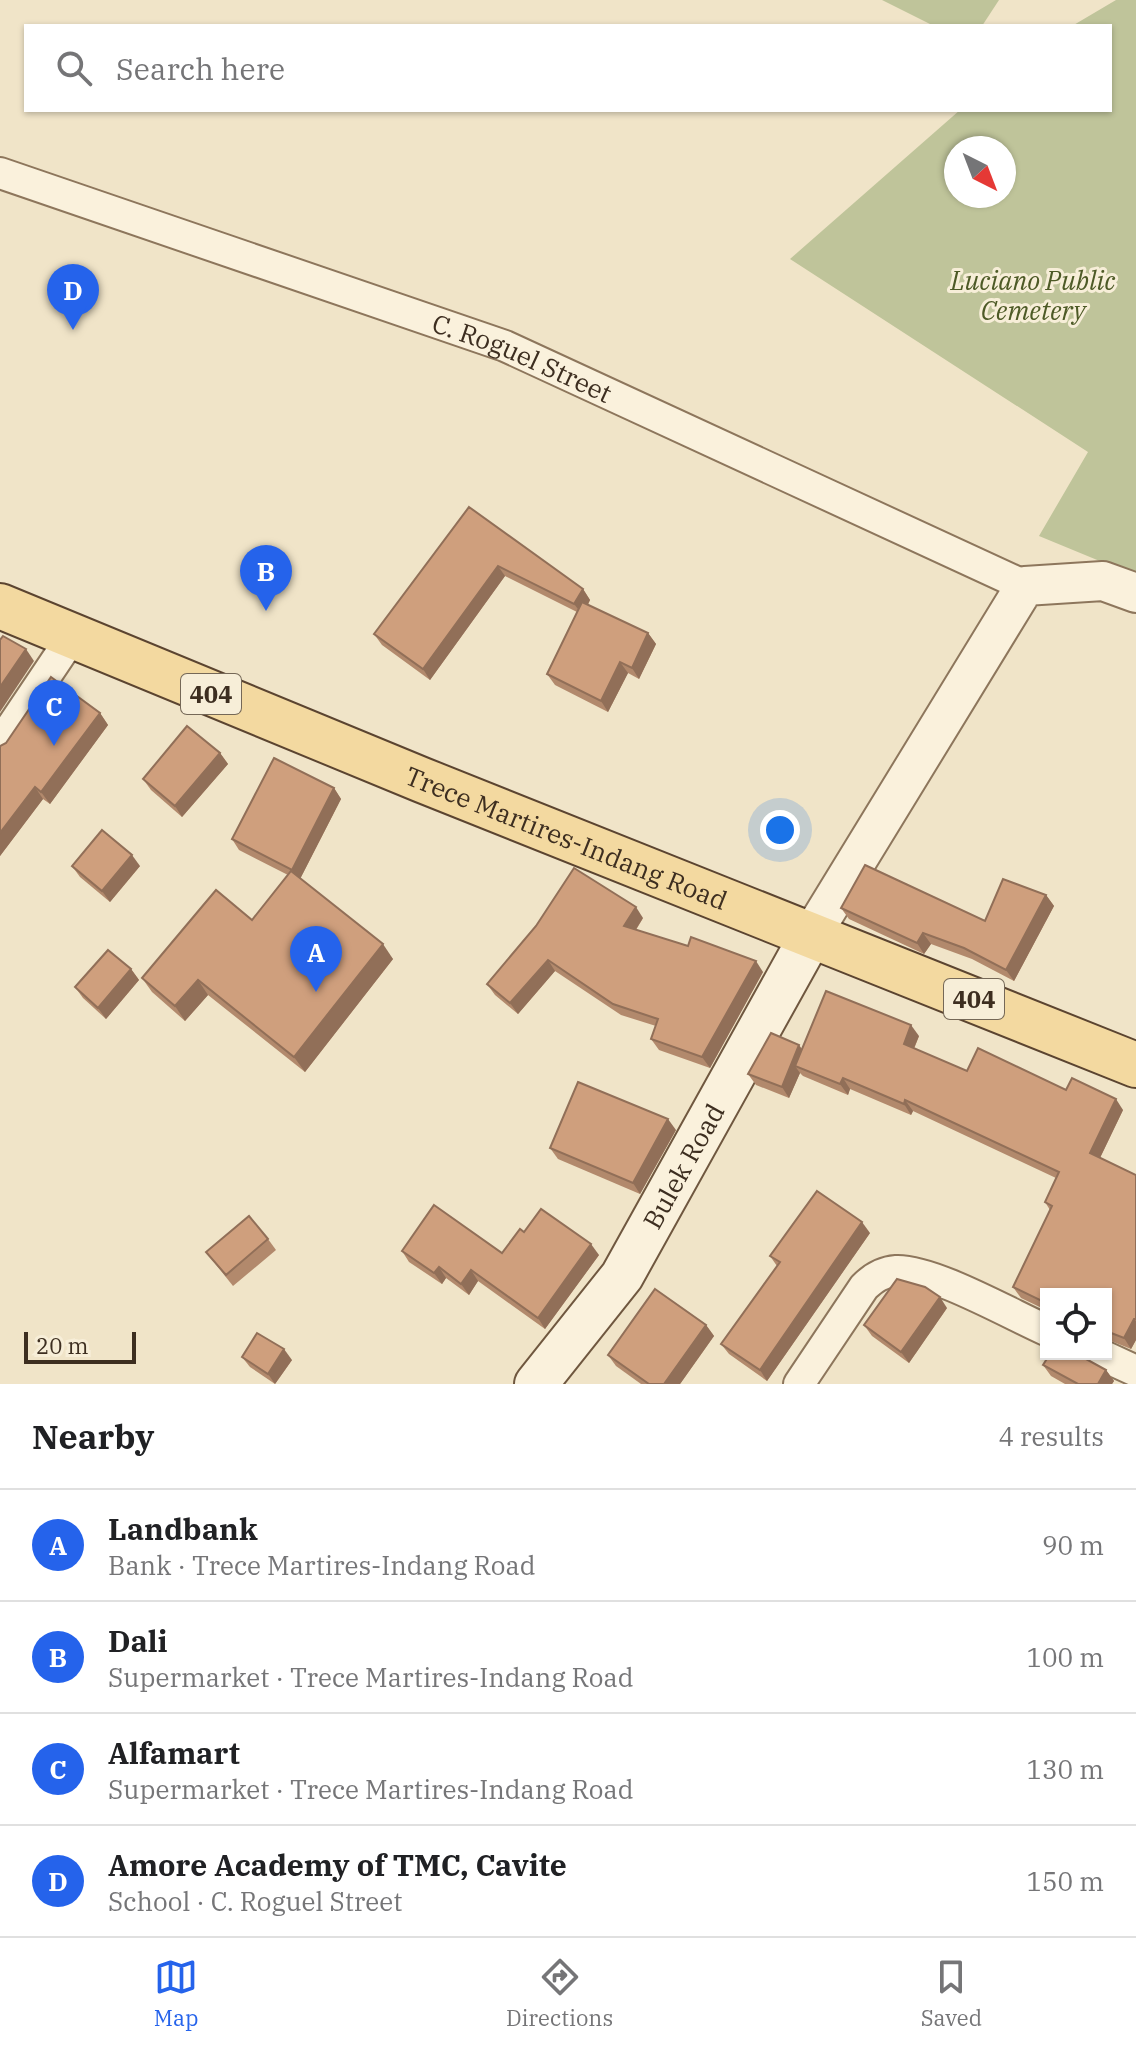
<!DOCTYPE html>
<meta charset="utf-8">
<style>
:root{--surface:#fff;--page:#f2f2f2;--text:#202124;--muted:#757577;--line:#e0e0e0;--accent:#2563eb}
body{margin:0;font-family:"IBM Plex Serif",serif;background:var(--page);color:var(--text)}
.controls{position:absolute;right:24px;bottom:24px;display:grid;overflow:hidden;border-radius:0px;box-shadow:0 2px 6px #0004}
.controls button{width:72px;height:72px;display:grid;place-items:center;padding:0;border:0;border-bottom:2px solid var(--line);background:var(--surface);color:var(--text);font:40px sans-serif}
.compass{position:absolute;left:944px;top:136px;width:72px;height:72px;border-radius:50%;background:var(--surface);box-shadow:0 2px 6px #0004;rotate:138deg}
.scale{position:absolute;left:24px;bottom:20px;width:112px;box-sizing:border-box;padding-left:8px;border:4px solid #3d2e20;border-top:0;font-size:22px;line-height:28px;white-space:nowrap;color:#3d2e20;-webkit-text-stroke:6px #f7eed8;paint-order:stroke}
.you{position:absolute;left:780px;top:830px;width:28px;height:28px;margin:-20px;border:6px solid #fff;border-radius:50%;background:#1a73e8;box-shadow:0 0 0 12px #1a73e833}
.badge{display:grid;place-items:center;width:52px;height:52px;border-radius:50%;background:var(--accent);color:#fff;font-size:26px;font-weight:700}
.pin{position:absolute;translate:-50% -66px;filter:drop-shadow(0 2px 4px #0008)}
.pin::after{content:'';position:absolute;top:42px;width:28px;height:24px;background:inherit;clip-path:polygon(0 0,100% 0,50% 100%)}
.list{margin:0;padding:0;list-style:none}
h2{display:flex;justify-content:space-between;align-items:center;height:104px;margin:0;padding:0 32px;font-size:34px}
h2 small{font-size:26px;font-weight:400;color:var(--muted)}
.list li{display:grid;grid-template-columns:52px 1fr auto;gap:24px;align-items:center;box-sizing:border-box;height:112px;padding:0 32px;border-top:2px solid var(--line)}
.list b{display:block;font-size:30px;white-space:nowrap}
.list p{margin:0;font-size:26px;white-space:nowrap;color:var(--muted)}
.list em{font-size:26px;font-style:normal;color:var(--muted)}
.icon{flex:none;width:44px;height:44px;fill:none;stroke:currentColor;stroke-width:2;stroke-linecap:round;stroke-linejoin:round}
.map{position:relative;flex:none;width:1136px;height:1384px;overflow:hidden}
.search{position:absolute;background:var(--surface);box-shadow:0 2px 6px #0004;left:24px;right:24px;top:24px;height:88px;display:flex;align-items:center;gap:20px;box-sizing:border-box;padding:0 28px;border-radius:0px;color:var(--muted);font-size:30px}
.sheet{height:552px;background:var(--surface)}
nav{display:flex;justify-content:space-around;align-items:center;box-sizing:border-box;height:112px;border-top:2px solid var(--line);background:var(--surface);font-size:22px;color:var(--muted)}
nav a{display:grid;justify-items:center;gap:4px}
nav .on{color:var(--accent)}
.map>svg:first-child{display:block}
</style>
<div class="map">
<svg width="1136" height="1384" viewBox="0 0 1136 1384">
<rect width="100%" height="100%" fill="#f0e4c8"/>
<!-- cemetery -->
<g fill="#bfc49a" fill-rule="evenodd">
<polygon points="882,0 999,0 982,26 934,26"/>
<path d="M1116,0H1136V576L1039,536L1088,452L790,259L960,110H1110V26H1072ZM956,148H1004V196H956Z"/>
</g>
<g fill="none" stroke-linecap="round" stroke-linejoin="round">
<defs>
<g id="minor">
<path id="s1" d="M0,173L505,346L1025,586"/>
<polyline points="0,744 72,637"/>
<polyline points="1099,1354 1136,1371"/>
<path d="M799,1384L864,1287C873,1278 882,1272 896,1271C931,1269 1012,1315 1046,1330"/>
</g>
<polyline id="tertiary" points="812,934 1025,586 1103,581 1136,593"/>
<g id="secondary">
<path id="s2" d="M536,1384L622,1276L812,934"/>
</g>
<g id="primary">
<path id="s3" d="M0,606L422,780L1136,1065"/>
</g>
</defs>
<!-- minor casing -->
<use href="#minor" stroke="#8d765c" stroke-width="34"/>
<!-- tertiary casing -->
<use href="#tertiary" stroke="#8d765c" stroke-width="42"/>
<!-- secondary casing -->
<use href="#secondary" stroke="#6f573f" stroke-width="46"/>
<!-- primary casing -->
<use href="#primary" stroke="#5b4430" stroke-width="48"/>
<!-- minor -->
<use href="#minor" stroke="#faf1dc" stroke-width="30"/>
<!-- tertiary -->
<use href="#tertiary" stroke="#faf1dc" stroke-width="38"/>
<!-- secondary -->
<use href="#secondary" stroke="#faf1dc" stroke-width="42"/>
<!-- primary -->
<use href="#primary" stroke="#f3d9a0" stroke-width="44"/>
</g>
<!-- wall -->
<g fill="#b2896c">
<polygon points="469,507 583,589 590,600 588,605 648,633 656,644 639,679 628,673 608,712 555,685 547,674 577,612 505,576 430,680 382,645 374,634"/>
<polygon points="100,713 108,725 50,804 43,799 0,856 0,746"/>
<polygon points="220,753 228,764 182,817 151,790 143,779"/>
<polygon points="334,788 341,799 300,879 393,959 305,1072 208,995 185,1021 152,992 142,978 252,920 288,875 239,850 232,839"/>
<polygon points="72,866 140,866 110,902 80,877"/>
<polygon points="1046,895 1054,906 1014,981 972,959 931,944 924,954 849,919 841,908 985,921"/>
<polygon points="643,918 636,930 763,972 710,1068 659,1050 651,1039 656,1026 621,1015 555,971 518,1014 495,995 487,984"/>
<polygon points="131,969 139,980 106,1019 83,998 75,987"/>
<polygon points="919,1036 914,1049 967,1071 1066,1090 1123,1110 1100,1158 1136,1175 1136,1340 1131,1349 1106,1339 1106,1294 1046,1294 1046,1310 1021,1298 1013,1287 1050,1210 1045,1202 1056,1178 913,1111 911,1115 850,1089 848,1095 803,1076 800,1073 789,1098 756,1085 748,1074 802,1049"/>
<polygon points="676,1130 640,1194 558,1159 550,1148"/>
<polygon points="524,1232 599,1255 545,1329 478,1281 469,1295 446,1278 442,1284 409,1262 402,1251 502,1253"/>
<polygon points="870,1233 767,1381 729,1354 721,1344 777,1266 770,1256"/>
<polygon points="268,1239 276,1250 233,1286 206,1252"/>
<polygon points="947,1308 909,1363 872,1336 864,1325"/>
<polygon points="706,1325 714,1336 680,1384 641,1384 616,1366 608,1355"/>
<polygon points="1050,1354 1084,1354 1084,1358 1106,1370 1114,1381 1112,1384 1065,1384 1051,1376 1043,1365"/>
<polygon points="242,1357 292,1360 275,1384 250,1367"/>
</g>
<!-- shaded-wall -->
<g fill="#916f58">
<polygon points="498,566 505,576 430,680 423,669"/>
<polygon points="583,589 590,600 582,614 574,604"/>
<polygon points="648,633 656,644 639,679 632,668"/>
<polygon points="26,649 34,661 0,712 0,687"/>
<polygon points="620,662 628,673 608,712 601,701"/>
<polygon points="100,713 108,725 50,804 41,792"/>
<polygon points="220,753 228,764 182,817 175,806"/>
<polygon points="35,787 43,799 0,856 0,833"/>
<polygon points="334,788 341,799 299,881 292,870"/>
<polygon points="132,855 140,866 110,902 102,891"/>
<polygon points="1046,895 1054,906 1014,981 1006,970"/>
<polygon points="636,907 643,918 631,937 624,926"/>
<polygon points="923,933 931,944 924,954 917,943"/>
<polygon points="383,944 393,959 305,1072 294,1057"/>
<polygon points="548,960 555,971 518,1014 510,1003"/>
<polygon points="756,961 763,972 710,1068 702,1057"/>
<polygon points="131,969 139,980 106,1019 98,1008"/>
<polygon points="198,980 208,995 185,1021 175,1006"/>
<polygon points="911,1025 919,1036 911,1055 904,1044"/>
<polygon points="799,1045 807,1056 795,1066 800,1073 789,1098 782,1087"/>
<polygon points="843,1078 850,1089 848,1095 840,1084"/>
<polygon points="1116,1099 1123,1110 1097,1164 1090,1153"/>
<polygon points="905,1100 913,1111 911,1115 904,1104"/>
<polygon points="668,1119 676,1130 640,1194 633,1183"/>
<polygon points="862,1222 870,1233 767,1381 760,1370"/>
<polygon points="591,1244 599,1255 545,1329 538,1318"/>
<polygon points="439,1267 446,1278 442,1284 434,1273"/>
<polygon points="471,1270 478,1281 469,1295 461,1284"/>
<polygon points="940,1297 947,1308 909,1363 901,1352"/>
<polygon points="1134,1319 1136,1321 1136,1340 1131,1349 1124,1338"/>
<polygon points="706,1325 714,1336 680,1384 664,1384"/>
<polygon points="284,1349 292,1360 275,1384 268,1374"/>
<polygon points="1106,1370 1114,1381 1112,1384 1098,1384"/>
</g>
<!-- building -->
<g fill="#cf9f7d" stroke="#916f58" stroke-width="2">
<polygon points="469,507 583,589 574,604 498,566 423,669 374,634"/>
<polygon points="582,602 648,633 632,668 620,662 601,701 547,674"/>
<polygon points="3,636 26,649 0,687 0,640"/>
<polygon points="51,677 100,713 41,792 35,787 0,833 0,746 6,743"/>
<polygon points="187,726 220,753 175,806 143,779"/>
<polygon points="274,758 334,788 292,870 232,839"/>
<polygon points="102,830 132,855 102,891 72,866"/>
<polygon points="865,865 985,921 1003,879 1046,895 1006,970 964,948 923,933 917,943 841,908"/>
<polygon points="574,868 636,907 624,926 688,946 691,937 756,961 702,1057 651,1039 658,1019 613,1004 548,960 510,1003 487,984 536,926"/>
<polygon points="291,871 383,944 294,1057 198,980 175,1006 142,978 216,890 252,920"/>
<polygon points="108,950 131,969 98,1008 75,987"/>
<polygon points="826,991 911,1025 904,1044 967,1071 978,1048 1066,1090 1072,1078 1116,1099 1090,1153 1136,1175 1136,1319 1134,1319 1124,1338 1106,1331 1106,1294 1046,1294 1046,1303 1013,1287 1052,1206 1045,1202 1059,1172 905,1100 904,1104 843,1078 840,1084 795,1066"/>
<polygon points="771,1033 799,1045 782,1087 748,1074"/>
<polygon points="578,1082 668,1119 633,1183 550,1148"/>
<polygon points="817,1191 862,1222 760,1370 721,1344 780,1262 770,1256"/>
<polygon points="434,1205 502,1253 520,1229 524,1232 541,1209 591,1244 538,1318 471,1270 461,1284 439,1267 434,1273 402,1251"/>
<polygon points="249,1216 268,1239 226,1275 206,1252"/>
<polygon points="897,1279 925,1287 940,1297 901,1352 864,1325"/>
<polygon points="655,1289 706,1325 664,1384 649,1384 608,1355"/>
<polygon points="257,1333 284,1349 268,1374 242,1357"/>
<polygon points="1050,1354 1077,1354 1106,1370 1098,1384 1078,1384 1043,1365"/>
</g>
<g text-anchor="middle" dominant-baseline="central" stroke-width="6" stroke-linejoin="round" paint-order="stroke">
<!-- shield labels -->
<g fill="#f7eed8" stroke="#756857" stroke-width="2">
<rect x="181" y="674" width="60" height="40" rx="6"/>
<rect x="944" y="979" width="60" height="40" rx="6"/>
</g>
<g font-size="24" font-weight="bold" fill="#3d2e20">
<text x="211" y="694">404</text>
<text x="974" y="999">404</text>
</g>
<!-- park labels -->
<g font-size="26" font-style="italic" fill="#4d5a26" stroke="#f7eed8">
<text x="1033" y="280">Luciano Public<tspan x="1033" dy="30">Cemetery</tspan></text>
</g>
<!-- street labels -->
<g font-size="26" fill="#3d2e20" stroke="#f7eed8">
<text stroke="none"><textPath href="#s1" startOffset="554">C. Roguel Street</textPath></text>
<text stroke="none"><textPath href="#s3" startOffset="612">Trece Martires-Indang Road</textPath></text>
<text stroke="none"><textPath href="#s2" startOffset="264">Bulek Road</textPath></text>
</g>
</g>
</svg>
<div class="controls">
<button><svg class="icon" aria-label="locate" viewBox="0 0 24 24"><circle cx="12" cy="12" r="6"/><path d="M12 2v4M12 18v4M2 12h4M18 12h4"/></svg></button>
</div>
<svg class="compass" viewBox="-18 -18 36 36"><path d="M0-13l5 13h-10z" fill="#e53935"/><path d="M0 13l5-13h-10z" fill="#757577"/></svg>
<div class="scale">20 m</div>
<div class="you"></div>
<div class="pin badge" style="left:316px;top:992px">A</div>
<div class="pin badge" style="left:266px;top:611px">B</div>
<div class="pin badge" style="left:54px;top:746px">C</div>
<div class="pin badge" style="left:73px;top:330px">D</div>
<div class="search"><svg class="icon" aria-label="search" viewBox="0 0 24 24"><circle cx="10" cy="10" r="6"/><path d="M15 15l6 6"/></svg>Search here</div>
</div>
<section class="sheet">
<h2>Nearby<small>4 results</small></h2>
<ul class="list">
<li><span class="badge">A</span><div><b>Landbank</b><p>Bank · Trece Martires-Indang Road</p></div><em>90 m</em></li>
<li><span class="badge">B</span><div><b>Dali</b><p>Supermarket · Trece Martires-Indang Road</p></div><em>100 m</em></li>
<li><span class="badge">C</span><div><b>Alfamart</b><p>Supermarket · Trece Martires-Indang Road</p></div><em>130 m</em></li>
<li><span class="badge">D</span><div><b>Amore Academy of TMC, Cavite</b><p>School · C. Roguel Street</p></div><em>150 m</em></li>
</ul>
</section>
<nav>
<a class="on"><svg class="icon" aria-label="map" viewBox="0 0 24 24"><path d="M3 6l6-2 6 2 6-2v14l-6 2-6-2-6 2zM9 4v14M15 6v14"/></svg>Map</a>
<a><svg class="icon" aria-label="directions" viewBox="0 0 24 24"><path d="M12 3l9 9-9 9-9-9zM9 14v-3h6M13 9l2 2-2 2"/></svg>Directions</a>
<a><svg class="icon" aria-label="saved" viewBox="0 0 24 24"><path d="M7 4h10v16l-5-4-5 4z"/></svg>Saved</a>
</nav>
